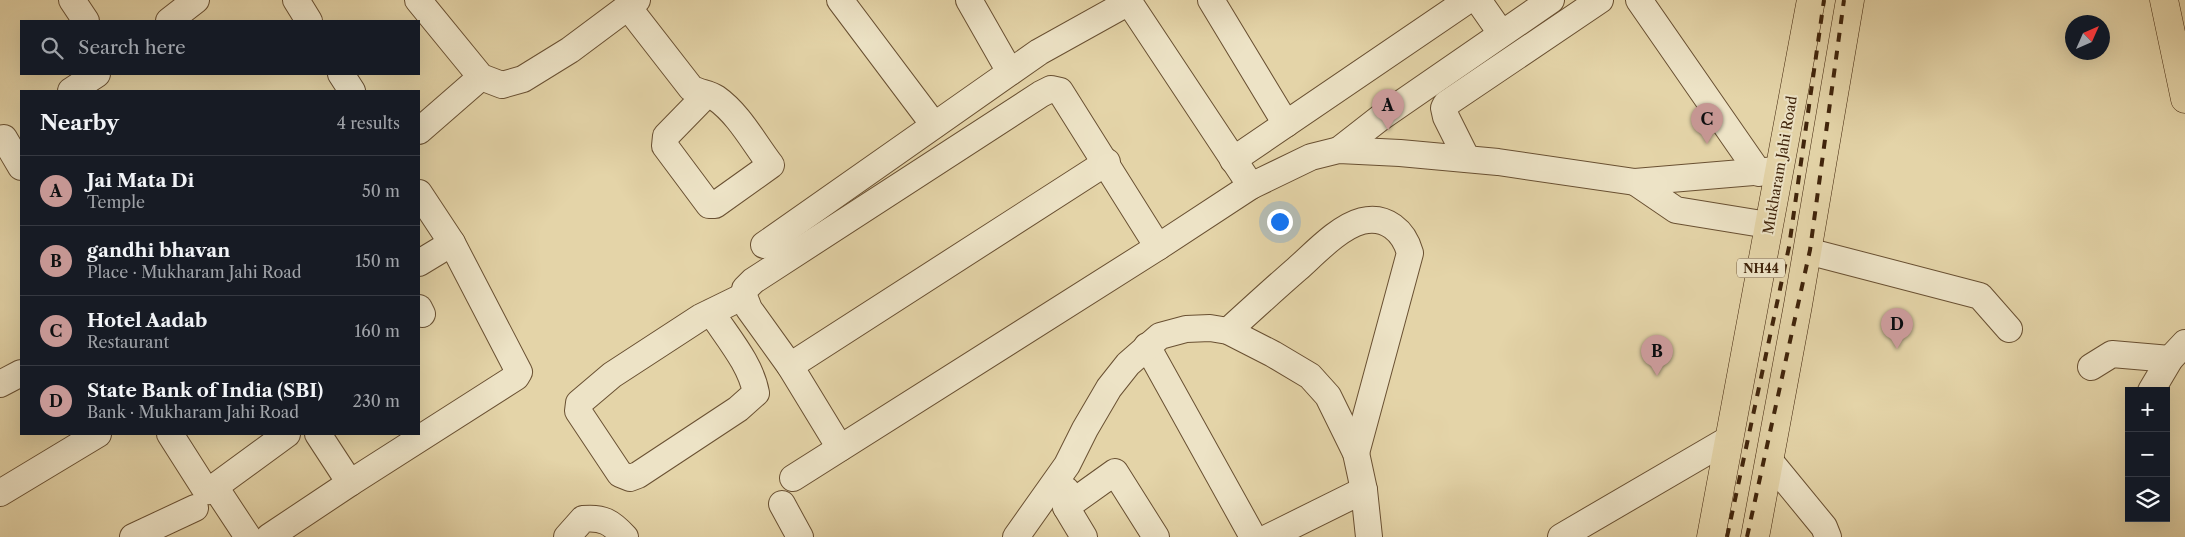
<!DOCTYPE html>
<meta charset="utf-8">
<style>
:root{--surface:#171b24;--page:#242831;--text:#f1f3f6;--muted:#9ea1a6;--line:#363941;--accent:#c59692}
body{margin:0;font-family:"Libre Caslon Text",serif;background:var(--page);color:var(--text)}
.controls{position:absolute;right:15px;bottom:15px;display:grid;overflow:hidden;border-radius:0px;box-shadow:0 5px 20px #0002}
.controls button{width:45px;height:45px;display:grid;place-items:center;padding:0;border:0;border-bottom:1px solid var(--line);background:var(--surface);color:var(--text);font:25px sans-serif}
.compass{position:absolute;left:2065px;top:15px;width:45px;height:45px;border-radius:50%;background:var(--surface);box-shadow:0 5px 20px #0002;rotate:45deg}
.you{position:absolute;left:1279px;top:221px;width:18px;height:18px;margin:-12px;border:4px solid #fff;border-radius:50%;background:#1a73e8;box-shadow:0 0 0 8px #1a73e833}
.badge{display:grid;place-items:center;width:32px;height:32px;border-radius:50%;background:var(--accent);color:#111;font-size:16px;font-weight:700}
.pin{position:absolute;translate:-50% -41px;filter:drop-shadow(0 1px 2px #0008)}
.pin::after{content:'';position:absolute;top:26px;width:18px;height:15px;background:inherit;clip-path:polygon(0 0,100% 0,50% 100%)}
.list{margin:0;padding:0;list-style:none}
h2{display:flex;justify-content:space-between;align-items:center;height:65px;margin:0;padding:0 20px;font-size:21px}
h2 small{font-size:16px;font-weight:400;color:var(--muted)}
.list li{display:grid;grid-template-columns:32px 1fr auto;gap:15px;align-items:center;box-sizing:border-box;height:70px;padding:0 20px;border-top:1px solid var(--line)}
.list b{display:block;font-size:19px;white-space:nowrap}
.list p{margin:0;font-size:16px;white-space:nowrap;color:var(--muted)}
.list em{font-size:16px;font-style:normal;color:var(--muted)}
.icon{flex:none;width:28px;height:28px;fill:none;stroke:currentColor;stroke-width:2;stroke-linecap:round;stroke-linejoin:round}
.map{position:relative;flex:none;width:2185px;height:537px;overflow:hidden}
.search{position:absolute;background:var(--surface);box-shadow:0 5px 20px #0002;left:20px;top:20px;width:400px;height:55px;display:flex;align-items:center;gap:12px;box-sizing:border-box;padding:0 18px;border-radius:0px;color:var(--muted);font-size:19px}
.panel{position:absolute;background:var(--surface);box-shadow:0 5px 20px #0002;left:20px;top:90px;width:400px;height:345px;border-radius:0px}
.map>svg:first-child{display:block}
</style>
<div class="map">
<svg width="2185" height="537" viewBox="0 0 2185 537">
<rect width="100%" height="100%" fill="#e4d4a8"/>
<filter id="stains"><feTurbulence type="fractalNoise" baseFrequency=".004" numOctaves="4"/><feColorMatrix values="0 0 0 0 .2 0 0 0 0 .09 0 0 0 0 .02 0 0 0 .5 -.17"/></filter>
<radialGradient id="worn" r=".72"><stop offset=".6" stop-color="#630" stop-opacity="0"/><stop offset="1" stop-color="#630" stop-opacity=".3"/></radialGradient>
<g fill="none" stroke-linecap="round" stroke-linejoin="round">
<defs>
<g id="minor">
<polyline points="72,0 86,21"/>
<polyline points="296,0 309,21"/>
<polyline points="418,0 481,77 502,85 523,79 570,50 637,0"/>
<polyline points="840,0 934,125"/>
<polyline points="969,0 1010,72"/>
<polyline points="1211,0 1286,124"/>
<polyline points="1478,0 1501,33"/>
<polyline points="1639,0 1759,173"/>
<path d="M628,7L691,88C699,93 709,93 716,98C739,114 754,143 771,165L715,205H709L665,146L666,136L707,94"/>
<polyline points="169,21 196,0"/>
<polyline points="341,74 352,91"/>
<polyline points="71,91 97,74"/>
<polyline points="419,131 481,77"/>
<polyline points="4,138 21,167"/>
<polyline points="1339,150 1380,118 1551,0"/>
<polyline points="1467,159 1446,117 1444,108 1446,104 1600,0"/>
<polyline points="1233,160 1468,0"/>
<polyline points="1635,182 1676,210 1768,225"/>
<polyline points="764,245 1039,52 1129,2 1251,186"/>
<polyline points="1807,251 1980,296 2009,329"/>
<polyline points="419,263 452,243"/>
<polyline points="419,308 422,314"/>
<path d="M711,312C727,337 751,364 756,393L738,409L638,475L630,478L620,474L578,411L579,403L612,375L701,317L744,296"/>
<path d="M1228,331C1251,310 1274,289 1297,269C1315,253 1339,227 1362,221C1386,215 1404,231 1410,253L1356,453"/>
<polyline points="1147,346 1253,537"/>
<polyline points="790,366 1107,162"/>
<polyline points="2091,367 2112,354 2170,359"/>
<polyline points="0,384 21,373"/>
<polyline points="2151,391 2170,359 2185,343"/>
<polyline points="170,434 205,489 209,491 287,434"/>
<polyline points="318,434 350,483 516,377 519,372 452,243 419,193"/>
<polyline points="840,448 790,366 749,309 744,296 745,289 753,281 1041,94 1051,89 1060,91 1158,247"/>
<polyline points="1769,460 1824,527 1828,537"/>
<polyline points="793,478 1158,247 1251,186 1311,157 1339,150 1400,153 1498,162 1635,182 1777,170"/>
<polyline points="215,487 248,537"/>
<polyline points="1066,490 1066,507 1084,537"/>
<polyline points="0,493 98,434"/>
<polyline points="782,504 800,537"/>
<polyline points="1066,507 1115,472 1156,537"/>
<polyline points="133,537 195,508"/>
<polyline points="269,537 350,483"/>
<path d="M567,537L583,519C603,517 611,522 625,537"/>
<polyline points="1016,537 1067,465 1085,429 1109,388 1128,364 1160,336 1186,329 1210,328 1228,331 1273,354 1310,376 1328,396 1356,453 1364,490 1369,537"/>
<polyline points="1269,537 1364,490"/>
<polyline points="1561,537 1729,439"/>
</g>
<polyline id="major" points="2164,0 2185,99"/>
<g id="highway">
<path d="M1711,537C1743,358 1776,179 1811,0"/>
<polyline points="1755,537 1798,305 1850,0"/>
</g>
</defs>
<!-- minor casing -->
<use href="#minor" stroke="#695032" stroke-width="28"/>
<!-- major casing -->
<use href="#major" stroke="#40240b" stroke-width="29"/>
<!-- highway casing -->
<use href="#highway" stroke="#40240b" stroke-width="29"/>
<!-- minor -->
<use href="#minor" stroke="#ede3c6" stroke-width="26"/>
<!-- major -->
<use href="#major" stroke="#e4d4a8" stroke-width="28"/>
<!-- highway -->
<use href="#highway" stroke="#e4d4a8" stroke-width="28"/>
<!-- rail -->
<g stroke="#40240b" stroke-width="4" stroke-dasharray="9 9" stroke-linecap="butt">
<polyline points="1727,537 1789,247 1824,0"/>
<polyline points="1747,537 1810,250 1844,0"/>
</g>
</g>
<g text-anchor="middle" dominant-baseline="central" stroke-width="4" stroke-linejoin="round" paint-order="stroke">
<!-- shield labels -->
<rect fill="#ede3c6" stroke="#745d43" stroke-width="1" x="1737" y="258.5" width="48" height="19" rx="4"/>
<g font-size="12" font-weight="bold" fill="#40240b">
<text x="1761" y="268">NH44</text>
</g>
<!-- street labels -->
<g font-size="14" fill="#40240b" stroke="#ede3c6">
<text transform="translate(1780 165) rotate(-80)">Mukharam Jahi Road</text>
</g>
</g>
<rect width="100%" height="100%" filter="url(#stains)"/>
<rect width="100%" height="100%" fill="url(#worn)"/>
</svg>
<div class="controls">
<button>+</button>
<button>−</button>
<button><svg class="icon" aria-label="layers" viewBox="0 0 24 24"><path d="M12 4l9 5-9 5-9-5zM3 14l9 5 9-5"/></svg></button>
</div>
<svg class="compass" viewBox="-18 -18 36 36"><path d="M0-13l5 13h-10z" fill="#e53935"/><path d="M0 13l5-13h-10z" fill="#9ea1a6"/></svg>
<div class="you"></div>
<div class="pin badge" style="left:1388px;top:130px">A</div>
<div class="pin badge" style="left:1657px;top:376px">B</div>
<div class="pin badge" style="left:1707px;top:144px">C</div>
<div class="pin badge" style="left:1897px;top:349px">D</div>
<div class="search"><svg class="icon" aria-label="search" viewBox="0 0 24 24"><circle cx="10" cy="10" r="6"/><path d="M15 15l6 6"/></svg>Search here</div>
<section class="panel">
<h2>Nearby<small>4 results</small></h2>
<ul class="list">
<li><span class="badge">A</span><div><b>Jai Mata Di</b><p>Temple</p></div><em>50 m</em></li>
<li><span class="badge">B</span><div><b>gandhi bhavan</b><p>Place · Mukharam Jahi Road</p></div><em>150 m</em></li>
<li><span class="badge">C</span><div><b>Hotel Aadab</b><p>Restaurant</p></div><em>160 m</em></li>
<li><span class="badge">D</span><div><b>State Bank of India (SBI)</b><p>Bank · Mukharam Jahi Road</p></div><em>230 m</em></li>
</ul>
</section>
</div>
